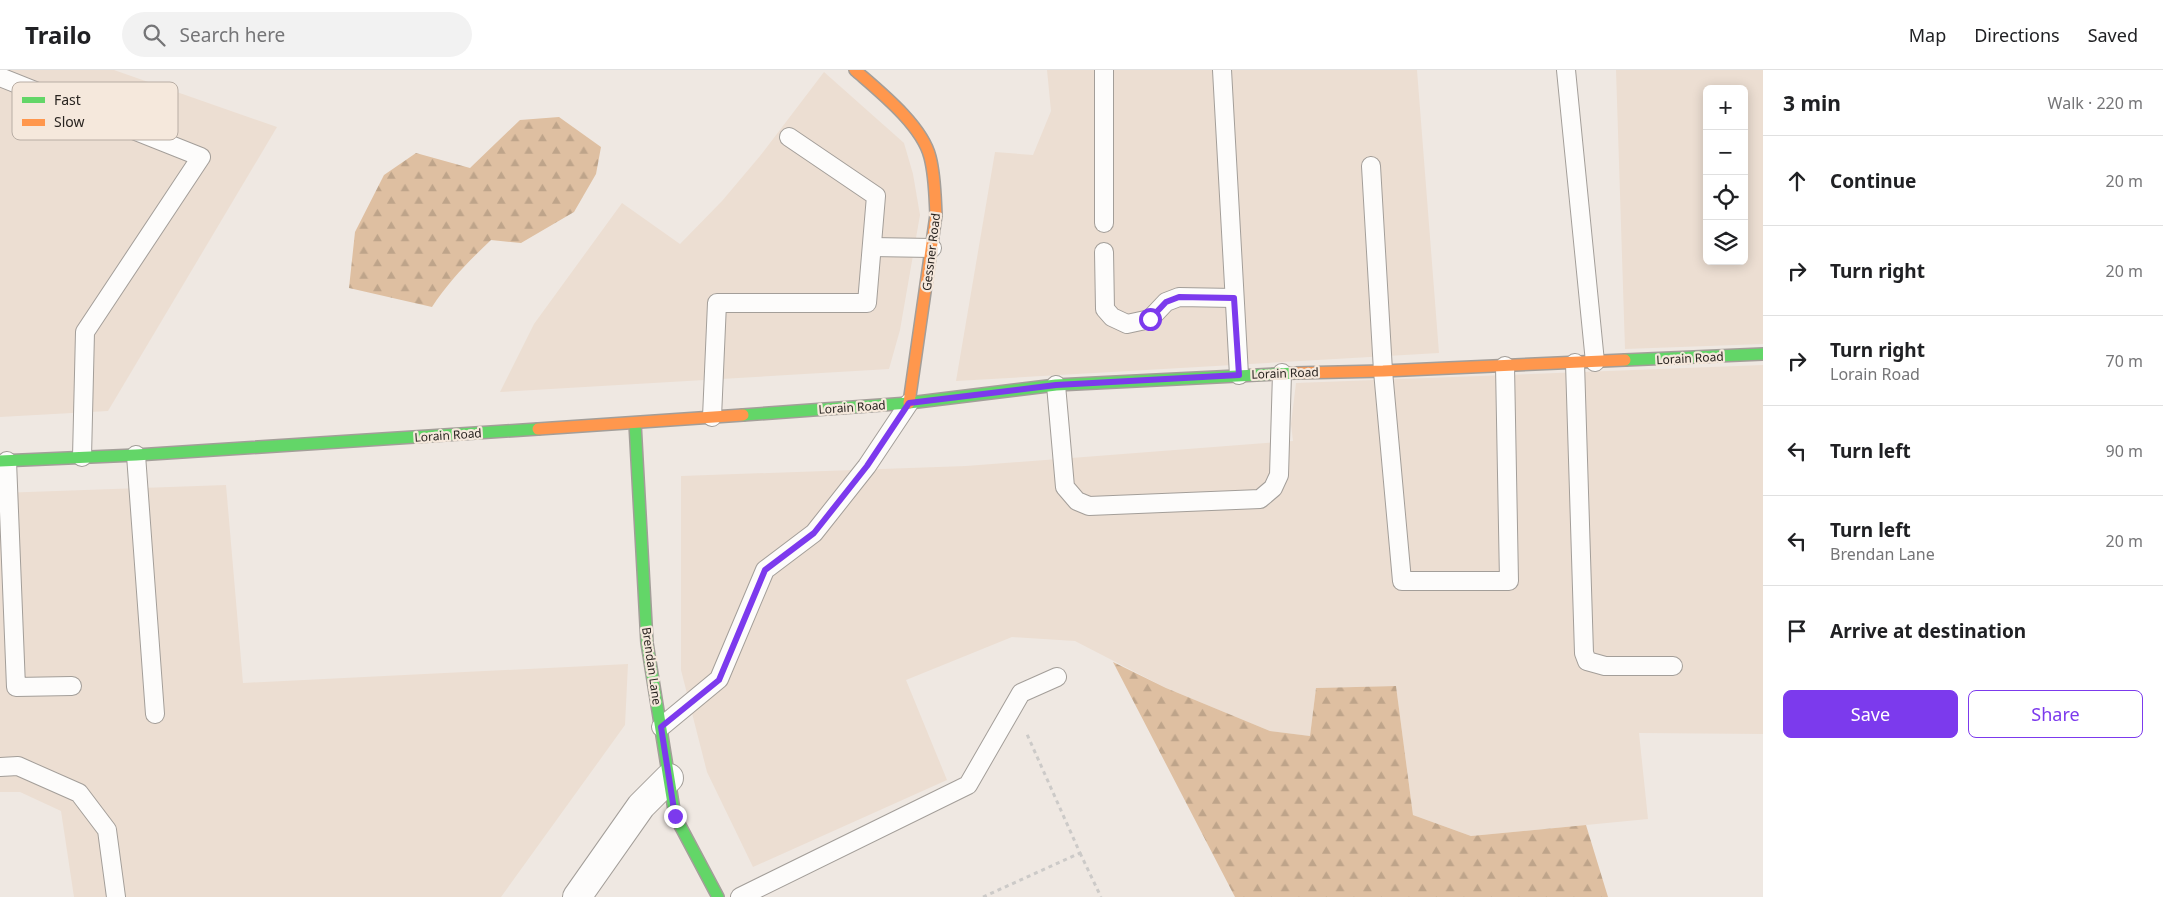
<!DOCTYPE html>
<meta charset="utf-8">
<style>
:root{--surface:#fff;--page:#f2f2f2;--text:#202124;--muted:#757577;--line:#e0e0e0;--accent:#7c3aed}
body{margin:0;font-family:"Noto Sans",sans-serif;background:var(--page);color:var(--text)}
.controls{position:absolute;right:15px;top:15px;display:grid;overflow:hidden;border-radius:8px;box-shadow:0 2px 12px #0003}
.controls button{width:45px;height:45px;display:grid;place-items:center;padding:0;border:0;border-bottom:1px solid var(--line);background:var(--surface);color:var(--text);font:25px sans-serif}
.stop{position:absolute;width:15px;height:15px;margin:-11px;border:4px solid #7c3aed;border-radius:50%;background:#fff}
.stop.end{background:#7c3aed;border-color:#fff;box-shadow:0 1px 5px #0008}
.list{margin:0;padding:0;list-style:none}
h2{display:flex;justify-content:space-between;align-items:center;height:65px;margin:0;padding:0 20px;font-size:21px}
h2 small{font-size:16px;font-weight:400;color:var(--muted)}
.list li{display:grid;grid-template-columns:32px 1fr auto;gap:15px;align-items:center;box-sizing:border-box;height:90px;padding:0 20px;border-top:1px solid var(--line)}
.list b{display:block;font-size:19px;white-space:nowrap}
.list p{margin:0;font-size:16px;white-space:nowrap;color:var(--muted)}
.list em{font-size:16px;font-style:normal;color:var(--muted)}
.actions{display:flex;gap:10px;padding:15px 20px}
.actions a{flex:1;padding:11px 0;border:1px solid var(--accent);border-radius:8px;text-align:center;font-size:18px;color:var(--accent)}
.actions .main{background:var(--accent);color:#fff}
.icon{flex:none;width:28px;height:28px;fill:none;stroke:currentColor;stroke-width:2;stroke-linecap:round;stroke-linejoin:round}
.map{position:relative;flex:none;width:1763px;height:827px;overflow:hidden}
header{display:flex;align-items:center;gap:30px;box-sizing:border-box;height:70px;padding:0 25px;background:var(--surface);border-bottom:1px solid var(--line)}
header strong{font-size:24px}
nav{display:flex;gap:28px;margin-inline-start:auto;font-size:18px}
.search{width:350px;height:45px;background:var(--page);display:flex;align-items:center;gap:12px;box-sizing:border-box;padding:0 18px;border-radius:28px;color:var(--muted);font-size:19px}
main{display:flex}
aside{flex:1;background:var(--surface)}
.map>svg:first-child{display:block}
</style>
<header>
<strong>Trailo</strong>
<div class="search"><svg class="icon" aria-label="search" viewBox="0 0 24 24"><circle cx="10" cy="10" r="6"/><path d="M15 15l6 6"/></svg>Search here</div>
<nav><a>Map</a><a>Directions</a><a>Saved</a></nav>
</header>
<main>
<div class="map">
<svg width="1763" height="827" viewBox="0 0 1763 827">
<defs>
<pattern id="forest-firs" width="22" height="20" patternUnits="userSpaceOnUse" patternTransform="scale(1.25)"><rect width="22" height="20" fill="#debfa1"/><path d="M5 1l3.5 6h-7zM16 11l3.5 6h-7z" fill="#bea48a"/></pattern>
</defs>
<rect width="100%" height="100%" fill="#efe8e2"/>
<!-- built -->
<g fill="#ecded2" fill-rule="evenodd">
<polygon points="0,0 114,0 277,57 108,341 0,347"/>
<polygon points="1047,0 1417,0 1439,283 956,311 995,82 1033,85 1051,41"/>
<path d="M1616,0H1763V274L1625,279ZM1707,19H1744V191H1707Z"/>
<polygon points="824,2 904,73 913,104 920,145 900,260 889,299 500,322 534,254 622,133 680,174 722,131 760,86"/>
<polygon points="1763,295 1763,664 1639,663 1648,749 1471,766 1413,745 1396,616 1316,618 1310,666 1270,661 1166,618 1075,571 1012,567 906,610 947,710 753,797 707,702 681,600 681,406 966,396 1293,371 1291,354 1296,313"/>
<polygon points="226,415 243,613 628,594 625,655 501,827 74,827 61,741 20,722 0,722 0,423"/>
</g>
<!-- forest -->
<g fill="url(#forest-firs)">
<path d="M559,47L601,77L596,104L574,142L521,173L491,170C469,191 449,211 432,237L349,218L355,162L384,105L416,83L470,98L520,50Z"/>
<polygon points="1113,592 1166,618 1270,661 1310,666 1316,618 1396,616 1413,745 1471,766 1586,755 1608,827 1235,827"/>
</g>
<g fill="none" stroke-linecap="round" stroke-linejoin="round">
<defs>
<g id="lane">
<polyline points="1104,0 1104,153"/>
<polyline points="1222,0 1239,305"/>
<polyline points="1566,0 1595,292"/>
<polyline points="0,7 201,87 85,262 82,387"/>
<polyline points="1371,96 1383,301 1402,511 1509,511 1505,296"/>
<polyline points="872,177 932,178"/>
<polyline points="1104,182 1105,239 1112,247 1127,254 1150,249 1166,232 1179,227 1234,228"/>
<polyline points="1575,293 1584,583 1587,591 1605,596 1673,596"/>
<polyline points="1056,315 1065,417 1077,431 1089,436 1260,429 1273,418 1279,405 1282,303"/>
<polyline points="712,347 717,233 867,233 876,126 789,67"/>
<polyline points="136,385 155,644"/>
<polyline points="7,391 16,617 72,616"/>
<polyline points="661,657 719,609 765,500 814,463 867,396 909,333"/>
<polyline points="0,697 18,696 79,723 107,760 116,827"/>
<polyline points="740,827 968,715 1021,623 1057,607"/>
</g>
<polyline id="street" points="577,827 641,736 669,708"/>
<g id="fast">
<polyline points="1625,290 1763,284"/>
<polyline points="743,345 909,333 1056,315 1295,303"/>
<polyline points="635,353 647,573 675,746 718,827"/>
<polyline points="0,391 136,385 538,359"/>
</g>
<g id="slow">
<path d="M855,0C879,21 922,55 930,87C935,106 935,126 936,145L909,333"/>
<polyline points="1295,303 1383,301 1625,290"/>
<polyline points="538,359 743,345"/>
</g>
</defs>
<!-- lane casing -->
<use href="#lane" stroke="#a39e99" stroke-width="20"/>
<!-- street casing -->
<use href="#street" stroke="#a39e99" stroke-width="30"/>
<!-- fast casing -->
<use href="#fast" stroke="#a39e99" stroke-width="14"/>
<!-- slow casing -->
<use href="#slow" stroke="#a39e99" stroke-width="14"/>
<!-- path -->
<g stroke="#cccac8" stroke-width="3" stroke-dasharray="4 4" stroke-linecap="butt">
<polyline points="1080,783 1101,827"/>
<polyline points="983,827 1080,783 1026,662"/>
</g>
<!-- lane -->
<use href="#lane" stroke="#fdfcfb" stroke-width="18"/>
<!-- street -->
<use href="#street" stroke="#fdfcfb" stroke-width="28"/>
<!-- fast -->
<use href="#fast" stroke="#63d668" stroke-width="11"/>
<!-- slow -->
<use href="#slow" stroke="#ff974d" stroke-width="11"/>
</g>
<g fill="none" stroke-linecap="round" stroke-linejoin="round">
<!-- route -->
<polyline stroke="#7c3aed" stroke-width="6" points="675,746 661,657 719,610 765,500 814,463 867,396 909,333 1056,315 1239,305 1234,228 1179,227 1166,232 1150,249"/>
</g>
<g text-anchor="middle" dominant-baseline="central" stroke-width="4.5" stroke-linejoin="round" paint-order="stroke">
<!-- street labels -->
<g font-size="12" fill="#292420" stroke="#f5e8dc">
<text transform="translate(931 182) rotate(-83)">Gessner Road</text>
<text transform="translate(1690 288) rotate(-3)">Lorain Road</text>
<text transform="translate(1285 303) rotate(-2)">Lorain Road</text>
<text transform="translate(852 337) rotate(-4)">Lorain Road</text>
<text transform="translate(448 365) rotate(-4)">Lorain Road</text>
<text transform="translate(652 596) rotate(82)">Brendan Lane</text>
</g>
</g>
<!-- legend -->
<rect x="12" y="12" width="166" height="58" rx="8" fill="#f5e8dc" stroke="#b8ada4" stroke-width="1"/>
<rect x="22" y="27" width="23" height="6" fill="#63d668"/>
<rect x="22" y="49" width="23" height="7" fill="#ff974d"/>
<g font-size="14" fill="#292420">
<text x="54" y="35">Fast</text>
<text x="54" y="57">Slow</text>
</g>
</svg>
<div class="controls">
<button>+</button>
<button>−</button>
<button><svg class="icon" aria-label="locate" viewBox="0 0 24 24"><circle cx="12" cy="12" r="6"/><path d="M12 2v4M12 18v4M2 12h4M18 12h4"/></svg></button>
<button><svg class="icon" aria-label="layers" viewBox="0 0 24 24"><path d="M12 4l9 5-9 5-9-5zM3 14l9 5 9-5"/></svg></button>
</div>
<div class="stop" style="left:1150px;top:249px"></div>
<div class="stop end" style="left:675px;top:746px"></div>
</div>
<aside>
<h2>3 min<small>Walk · 220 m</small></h2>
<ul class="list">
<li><svg class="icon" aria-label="ahead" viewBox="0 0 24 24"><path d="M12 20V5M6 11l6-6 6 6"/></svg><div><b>Continue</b></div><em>20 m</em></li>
<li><svg class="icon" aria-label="right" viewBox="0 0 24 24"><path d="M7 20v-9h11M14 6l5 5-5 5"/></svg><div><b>Turn right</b></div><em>20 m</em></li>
<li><svg class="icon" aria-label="right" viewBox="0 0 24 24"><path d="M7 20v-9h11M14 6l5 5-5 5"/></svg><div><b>Turn right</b><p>Lorain Road</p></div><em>70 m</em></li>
<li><svg class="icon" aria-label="left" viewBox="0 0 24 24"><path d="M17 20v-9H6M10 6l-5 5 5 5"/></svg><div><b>Turn left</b></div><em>90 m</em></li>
<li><svg class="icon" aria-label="left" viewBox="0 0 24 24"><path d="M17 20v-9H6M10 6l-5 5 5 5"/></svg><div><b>Turn left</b><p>Brendan Lane</p></div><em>20 m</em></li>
<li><svg class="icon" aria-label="arrive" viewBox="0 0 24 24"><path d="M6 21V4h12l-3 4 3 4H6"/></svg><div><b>Arrive at destination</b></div></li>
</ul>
<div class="actions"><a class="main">Save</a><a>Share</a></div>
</aside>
</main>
